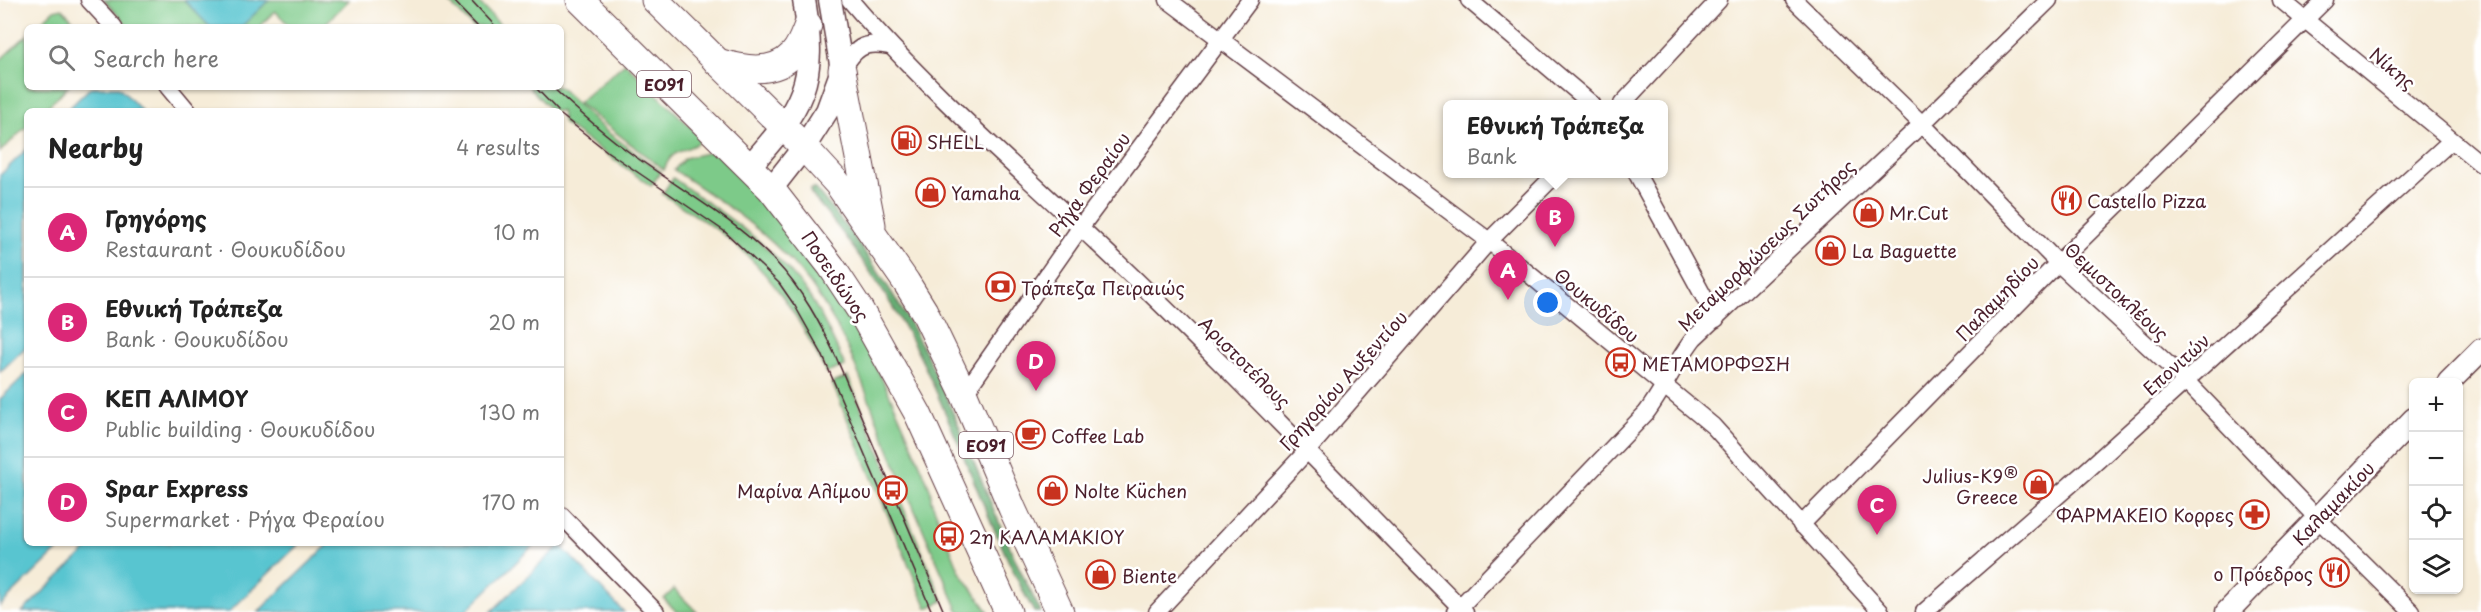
<!DOCTYPE html>
<meta charset="utf-8">
<style>
:root{--surface:#fff;--page:#f2f2f2;--text:#222;--muted:#767676;--line:#e0e0e0;--accent:#db2777}
body{margin:0;font-family:"Playpen Sans",sans-serif;background:var(--page);color:var(--text)}
.controls{position:absolute;right:18px;bottom:18px;display:grid;overflow:hidden;border-radius:9px;box-shadow:0 2px 4px #0004}
.controls button{width:54px;height:54px;display:grid;place-items:center;padding:0;border:0;border-bottom:2px solid var(--line);background:var(--surface);color:var(--text);font:30px sans-serif}
.you{position:absolute;left:1548px;top:303px;width:21px;height:21px;margin:-15px;border:4px solid #fff;border-radius:50%;background:#1a73e8;box-shadow:0 0 0 9px #1a73e833}
.badge{display:grid;place-items:center;width:39px;height:39px;border-radius:50%;background:var(--accent);color:#fff;font-size:20px;font-weight:700}
.pin{position:absolute;translate:-50% -50px;filter:drop-shadow(0 2px 3px #0008)}
.pin::after{content:'';position:absolute;top:32px;width:21px;height:18px;background:inherit;clip-path:polygon(0 0,100% 0,50% 100%)}
.popup{position:absolute;left:1443px;top:100px;width:225px;height:78px;box-sizing:border-box;display:grid;place-content:center;border-radius:9px;background:var(--surface);filter:drop-shadow(0 2px 4px #0005);font-size:20px;white-space:nowrap;color:var(--muted)}
.popup b{font-size:22px;color:var(--text)}
.popup::after{content:'';position:absolute;left:50%;top:100%;margin-left:-12px;border:12px solid transparent;border-top-color:var(--surface)}
.list{margin:0;padding:0;list-style:none}
h2{display:flex;justify-content:space-between;align-items:center;height:78px;margin:0;padding:0 24px;font-size:26px}
h2 small{font-size:20px;font-weight:400;color:var(--muted)}
.list li{display:grid;grid-template-columns:39px 1fr auto;gap:18px;align-items:center;box-sizing:border-box;height:90px;padding:0 24px;border-top:2px solid var(--line)}
.list b{display:block;font-size:22px;white-space:nowrap}
.list p{margin:0;font-size:20px;white-space:nowrap;color:var(--muted)}
.list em{font-size:20px;font-style:normal;color:var(--muted)}
.icon{flex:none;width:33px;height:33px;fill:none;stroke:currentColor;stroke-width:2;stroke-linecap:round;stroke-linejoin:round}
.map{position:relative;flex:none;width:2481px;height:612px;overflow:hidden}
.search{position:absolute;background:var(--surface);box-shadow:0 2px 4px #0004;left:24px;top:24px;width:540px;height:66px;display:flex;align-items:center;gap:15px;box-sizing:border-box;padding:0 21px;border-radius:9px;color:var(--muted);font-size:22px}
.panel{position:absolute;background:var(--surface);box-shadow:0 2px 4px #0004;left:24px;top:108px;width:540px;height:438px;border-radius:9px}
.map>svg:first-child{display:block}
</style>
<div class="map">
<svg width="2481" height="612" viewBox="0 0 2481 612">
<rect width="100%" height="100%" fill="#fff"/>
<filter id="ink" filterUnits="userSpaceOnUse"><feTurbulence type="fractalNoise" baseFrequency=".0167" numOctaves="2"/><feDisplacementMap in="SourceGraphic" scale="12" xChannelSelector="R" yChannelSelector="G"/><feConvolveMatrix kernelMatrix="1 2 1 2 8 2 1 2 1" color-interpolation-filters="sRGB"/></filter>
<filter id="wash" filterUnits="userSpaceOnUse"><feTurbulence type="fractalNoise" baseFrequency=".008" numOctaves="4" result="noise"/><feDisplacementMap in="SourceGraphic" scale="24" xChannelSelector="R" yChannelSelector="G"/><feGaussianBlur stdDeviation="1.35" result="paint"/><feColorMatrix in="noise" values="0 0 0 0 0 0 0 0 0 0 0 0 0 0 0 0 0 1.4 0 .05"/><feComposite in="paint" operator="in"/></filter>
<g filter="url(#wash)">
<rect width="100%" height="100%" fill="#f6ecd8"/>
<!-- green -->
<g fill="#7dca89" stroke="#64745a" stroke-width="1.5">
<polygon points="104,0 349,0 322,27 291,27 275,11 259,27 129,27"/>
<polygon points="447,0 477,0 502,27 473,27"/>
<polygon points="62,8 79,27 36,27 54,10"/>
<polygon points="27,35 27,87 68,87 43,111 27,111 27,126 0,152 0,60"/>
<path d="M625,63L703,139C689,153 673,145 664,170L578,103Z"/>
<polygon points="529,87 559,87 606,131 661,172 651,186 563,123 561,111 552,111"/>
<path d="M710,152H716C737,174 759,196 779,219C848,301 892,392 931,491V500L960,572L989,612H959C934,555 909,498 885,440C861,381 841,318 799,270C763,228 719,200 674,170L685,158Z"/>
<path d="M673,178C722,214 774,244 809,296C824,318 834,342 845,366L826,373C801,319 771,272 724,235C704,220 683,208 662,194Z"/>
<polygon points="848,377 943,601 927,608 832,383"/>
<polygon points="674,589 697,612 677,612 664,599"/>
</g>
<!-- forest -->
<path fill="#66ae75" stroke="#586650" stroke-width="1.5" d="M813,188L816,189C856,237 893,289 921,344C966,431 995,525 1041,612H1034C991,533 962,446 924,365C894,303 855,246 811,194L810,190Z"/>
<!-- water -->
<g fill="#59c5d0" stroke="#52727e" stroke-width="1.5">
<polygon points="184,0 269,0 241,27 210,27"/>
<polygon points="91,87 119,87 142,111 66,111"/>
<polygon points="27,149 27,346 0,372 0,175"/>
<polygon points="27,373 27,543 65,543 0,606 0,399"/>
<polygon points="94,543 300,543 229,612 22,612"/>
<polygon points="330,543 536,543 465,612 258,612"/>
<polygon points="560,545 624,612 491,612"/>
</g>
</g>
<g filter="url(#ink)">
<g fill="none" stroke-linecap="round" stroke-linejoin="round">
<defs>
<g id="minor">
<polyline points="89,0 114,27"/>
<path d="M850,0C923,86 1013,164 1096,242C1223,361 1343,489 1465,612"/>
<polyline points="1168,0 1489,241 1713,426 1881,612"/>
<polyline points="1469,0 1592,104"/>
<polyline points="1794,0 1922,124 2058,263 2186,381 2318,519 2412,612"/>
<polyline points="2281,0 2481,164"/>
<path d="M842,70C855,48 863,41 889,46"/>
<polyline points="168,87 188,111"/>
<polyline points="1622,104 1719,0"/>
<polyline points="1637,174 1716,319"/>
<polyline points="964,394 1080,228 1250,0"/>
<polyline points="561,515 656,612"/>
<polyline points="1801,525 2058,263 2325,0"/>
<polyline points="1157,612 1307,451 1489,241 1556,174"/>
<path d="M1455,612L1646,413C1664,389 1676,361 1694,338L1922,124L2049,0"/>
<polyline points="1924,612 2085,472 2451,141"/>
</g>
<g id="secondary">
<path d="M749,167C803,106 818,84 804,0"/>
<polyline points="771,189 804,147 827,111 842,70 830,0"/>
<polyline points="2449,382 2481,350"/>
<polyline points="2227,612 2414,419"/>
</g>
<g id="trunk">
<polyline points="580,0 771,189 831,266 860,310 918,414 1008,612"/>
<polyline points="655,0 804,147 838,184 906,282 924,311 964,394 1012,508 1060,612"/>
<path d="M717,62C742,69 773,76 793,54C800,47 804,35 808,25"/>
<polyline points="842,70 872,225"/>
</g>
</defs>
<!-- minor casing -->
<use href="#minor" stroke="#643e45" stroke-width="19"/>
<!-- secondary casing -->
<use href="#secondary" stroke="#643e45" stroke-width="25"/>
<!-- trunk casing -->
<use href="#trunk" stroke="#643e45" stroke-width="29"/>
<!-- minor -->
<use href="#minor" stroke="#fff" stroke-width="16"/>
<!-- secondary -->
<use href="#secondary" stroke="#fff" stroke-width="22"/>
<!-- trunk -->
<use href="#trunk" stroke="#fff" stroke-width="27"/>
<!-- tram -->
<g stroke="#4a1f2b" stroke-width="1.5">
<polyline points="452,0 478,27"/>
<polyline points="471,0 496,27"/>
<polyline points="535,87 558,111"/>
<path d="M552,87C578,111 604,134 633,155C680,189 734,219 775,261C802,289 820,323 836,357L944,612"/>
<polyline points="561,115 608,152 724,231 779,283 795,306 822,354 932,612"/>
</g>
</g>
</g>
<!-- icons -->
<defs>
<symbol id="fuel-ring" viewBox="-11 -11 22 22"><circle r="9.5" fill="#fff" stroke="#c8321e" stroke-width="1.5"/><path d="M-5.5-6h7V0h2V4h1.3V-2.5L3-4.5l.8-.8L6-3V5H2.5V1h-1V6h-7ZM-4.2-4.7v3.2H.2V-4.7Z" fill="#c8321e"/></symbol>
<symbol id="shop-ring" viewBox="-11 -11 22 22"><circle r="9.5" fill="#fff" stroke="#c8321e" stroke-width="1.5"/><path d="M-5-2.5h2.3a2.7 3.5 0 0 1 5.4 0H5L5.5 6h-11ZM-1.5-2.5h3a1.5 2.3 0 0 0-3 0Z" fill="#c8321e"/></symbol>
<symbol id="restaurant-ring" viewBox="-11 -11 22 22"><circle r="9.5" fill="#fff" stroke="#c8321e" stroke-width="1.5"/><path d="M-5-6h1v4h1v-4h1v4h1v-4h1v5L-1.5 .5V6h-2V.5L-5-1ZM5-6V6H3V1.5H1.5Q1.5-4 5-6Z" fill="#c8321e"/></symbol>
<symbol id="bank-ring" viewBox="-11 -11 22 22"><circle r="9.5" fill="#fff" stroke="#c8321e" stroke-width="1.5"/><path d="M-6-4H6V4H-6ZM0-2.3a2.3 2.3 0 1 0 0 4.6a2.3 2.3 0 1 0 0-4.6Z" fill="#c8321e"/></symbol>
<symbol id="bus-ring" viewBox="-11 -11 22 22"><circle r="9.5" fill="#fff" stroke="#c8321e" stroke-width="1.5"/><path d="M-5-6H5V4H4V6H2V4H-2V6H-4V4H-5ZM-3.5-4V0h7V-4ZM-3.5 1.2v1.5H-2V1.2ZM2 1.2v1.5H3.5V1.2Z" fill="#c8321e"/></symbol>
<symbol id="cafe-ring" viewBox="-11 -11 22 22"><circle r="9.5" fill="#fff" stroke="#c8321e" stroke-width="1.5"/><path d="M-5.5-4.5H6V0H3Q3 3.5 0 3.5H-2.5Q-5.5 3.5-5.5 0ZM3-3.2v2h1.7v-2ZM-6 4.5H4V6H-6Z" fill="#c8321e"/></symbol>
<symbol id="pharmacy-ring" viewBox="-11 -11 22 22"><circle r="9.5" fill="#fff" stroke="#c8321e" stroke-width="1.5"/><path d="M-2-6h4v4h4v4h-4v4h-4v-4h-4v-4h4Z" fill="#c8321e"/></symbol>
</defs>
<g fill-rule="evenodd">
<use href="#fuel-ring" x="890" y="124" width="33" height="33"/>
<use href="#shop-ring" x="914" y="176" width="33" height="33"/>
<use href="#restaurant-ring" x="2050" y="184" width="33" height="33"/>
<use href="#shop-ring" x="1852" y="196" width="33" height="33"/>
<use href="#shop-ring" x="1814" y="234" width="33" height="33"/>
<use href="#bank-ring" x="984" y="270" width="33" height="33"/>
<use href="#bus-ring" x="1604" y="346" width="33" height="33"/>
<use href="#cafe-ring" x="1014" y="418" width="33" height="33"/>
<use href="#shop-ring" x="2022" y="468" width="33" height="33"/>
<use href="#bus-ring" x="876" y="474" width="33" height="33"/>
<use href="#shop-ring" x="1036" y="474" width="33" height="33"/>
<use href="#pharmacy-ring" x="2238" y="498" width="33" height="33"/>
<use href="#bus-ring" x="932" y="520" width="33" height="33"/>
<use href="#restaurant-ring" x="2318" y="556" width="33" height="33"/>
<use href="#shop-ring" x="1084" y="558" width="33" height="33"/>
</g>
<g text-anchor="middle" dominant-baseline="central" stroke-width="5" stroke-linejoin="round" paint-order="stroke">
<!-- shield labels -->
<g fill="#fff" stroke="#80626b" stroke-width="1.5">
<rect x="637" y="71" width="54" height="26" rx="4.5"/>
<rect x="959" y="432" width="54" height="26" rx="4.5"/>
</g>
<g font-size="16" font-weight="bold" fill="#4a1f2b">
<text x="664" y="84">ΕΟ91</text>
<text x="986" y="445">ΕΟ91</text>
</g>
<!-- street labels -->
<g font-size="18" fill="#4a1f2b" stroke="#fff">
<text transform="translate(2393 68) rotate(40)">Νίκης</text>
<text transform="translate(1089 184) rotate(-54)">Ρήγα Φεραίου</text>
<text transform="translate(1766 245) rotate(-44)">Μεταμορφώσεως Σωτήρος</text>
<text transform="translate(836 276) rotate(56)">Ποσειδώνος</text>
<text transform="translate(2117 291) rotate(43)">Θεμιστοκλέους</text>
<text transform="translate(1997 298) rotate(-46)">Παλαμηδίου</text>
<text transform="translate(1597 305) rotate(40)">Θουκυδίδου</text>
<text transform="translate(1245 362) rotate(45)">Αριστοτέλους</text>
<text transform="translate(2176 364) rotate(-42)">Επονιτών</text>
<text transform="translate(1343 380) rotate(-48)">Γρηγορίου Αυξεντίου</text>
<text transform="translate(2333 503) rotate(-46)">Καλαμακίου</text>
</g>
<!-- poi labels -->
<g font-size="18" fill="#4a1f2b" stroke="#fff" text-anchor="start">
<text x="927" y="141">SHELL</text>
<text x="951" y="192">Yamaha</text>
<text x="2087" y="200">Castello Pizza</text>
<text x="1889" y="212">Mr.Cut</text>
<text x="1852" y="250">La Baguette</text>
<text x="1021" y="287">Τράπεζα Πειραιώς</text>
<text x="1642" y="363">ΜΕΤΑΜΟΡΦΩΣΗ</text>
<text x="1051" y="435">Coffee Lab</text>
<text x="2018" y="475" text-anchor="end">Julius-K9®<tspan x="2018" dy="21">Greece</tspan></text>
<text x="871" y="490" text-anchor="end">Μαρίνα Αλίμου</text>
<text x="1074" y="490">Nolte Küchen</text>
<text x="2234" y="514" text-anchor="end">ΦΑΡΜΑΚΕΙΟ Κορρες</text>
<text x="969" y="536">2η ΚΑΛΑΜΑΚΙΟΥ</text>
<text x="2313" y="573" text-anchor="end">ο Πρόεδρος</text>
<text x="1122" y="575">Biente</text>
</g>
</g>
</svg>
<div class="controls">
<button>+</button>
<button>−</button>
<button><svg class="icon" aria-label="locate" viewBox="0 0 24 24"><circle cx="12" cy="12" r="6"/><path d="M12 2v4M12 18v4M2 12h4M18 12h4"/></svg></button>
<button><svg class="icon" aria-label="layers" viewBox="0 0 24 24"><path d="M12 4l9 5-9 5-9-5zM3 14l9 5 9-5"/></svg></button>
</div>
<div class="you"></div>
<div class="pin badge" style="left:1508px;top:300px">A</div>
<div class="pin badge" style="left:1555px;top:247px">B</div>
<div class="popup"><b>Εθνική Τράπεζα</b>Bank</div>
<div class="pin badge" style="left:1877px;top:535px">C</div>
<div class="pin badge" style="left:1036px;top:391px">D</div>
<div class="search"><svg class="icon" aria-label="search" viewBox="0 0 24 24"><circle cx="10" cy="10" r="6"/><path d="M15 15l6 6"/></svg>Search here</div>
<section class="panel">
<h2>Nearby<small>4 results</small></h2>
<ul class="list">
<li><span class="badge">A</span><div><b>Γρηγόρης</b><p>Restaurant · Θουκυδίδου</p></div><em>10 m</em></li>
<li><span class="badge">B</span><div><b>Εθνική Τράπεζα</b><p>Bank · Θουκυδίδου</p></div><em>20 m</em></li>
<li><span class="badge">C</span><div><b>ΚΕΠ ΑΛΙΜΟΥ</b><p>Public building · Θουκυδίδου</p></div><em>130 m</em></li>
<li><span class="badge">D</span><div><b>Spar Express</b><p>Supermarket · Ρήγα Φεραίου</p></div><em>170 m</em></li>
</ul>
</section>
</div>
